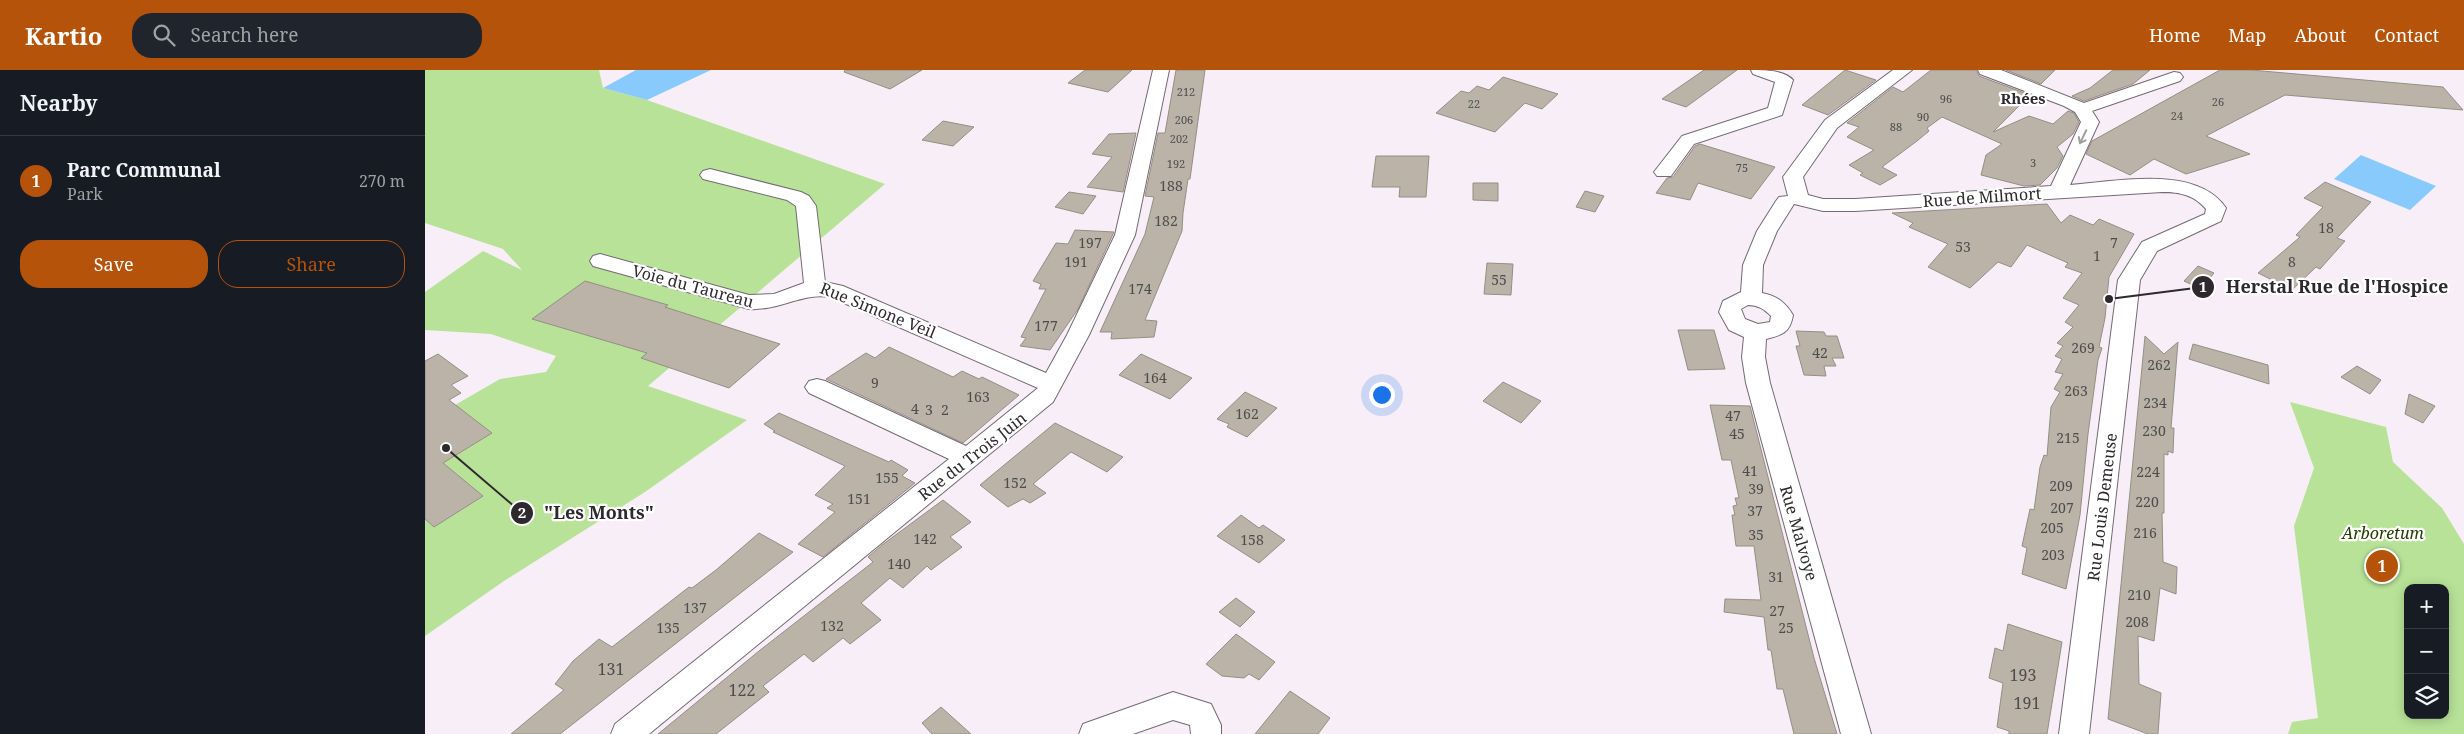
<!DOCTYPE html>
<meta charset="utf-8">
<style>
:root{--surface:#171b24;--page:#20242c;--text:#f1f3f6;--muted:#9ea1a6;--line:#363941;--accent:#b45309}
body{margin:0;font-family:"Noto Serif",serif;background:var(--page);color:var(--text)}
.controls{position:absolute;right:15px;bottom:15px;display:grid;overflow:hidden;border-radius:10px;box-shadow:0 2px 12px #0003}
.controls button{width:45px;height:45px;display:grid;place-items:center;padding:0;border:0;border-bottom:1px solid var(--line);background:var(--surface);color:var(--text);font:25px sans-serif}
.you{position:absolute;left:956px;top:324px;width:18px;height:18px;margin:-12px;border:4px solid #fff;border-radius:50%;background:#1a73e8;box-shadow:0 0 0 8px #1a73e833}
.badge{display:grid;place-items:center;width:32px;height:32px;border-radius:50%;background:var(--accent);color:#fff;font-size:16px;font-weight:700}
.pin{position:absolute;translate:-50% -50%;border:2px solid #fff;box-shadow:0 1px 5px #0006}
.list{margin:0;padding:0;list-style:none}
h2{display:flex;justify-content:space-between;align-items:center;height:65px;margin:0;padding:0 20px;font-size:21px}
h2 small{font-size:16px;font-weight:400;color:var(--muted)}
.list li{display:grid;grid-template-columns:32px 1fr auto;gap:15px;align-items:center;box-sizing:border-box;height:90px;padding:0 20px;border-top:1px solid var(--line)}
.list b{display:block;font-size:19px;white-space:nowrap}
.list p{margin:0;font-size:16px;white-space:nowrap;color:var(--muted)}
.list em{font-size:16px;font-style:normal;color:var(--muted)}
.actions{display:flex;gap:10px;padding:15px 20px}
.actions a{flex:1;padding:11px 0;border:1px solid var(--accent);border-radius:20px;text-align:center;font-size:18px;color:var(--accent)}
.actions .main{background:var(--accent);color:#fff}
.icon{flex:none;width:28px;height:28px;fill:none;stroke:currentColor;stroke-width:2;stroke-linecap:round;stroke-linejoin:round}
.map{position:relative;flex:none;width:2039px;height:664px;overflow:hidden}
header{display:flex;align-items:center;gap:30px;box-sizing:border-box;height:70px;padding:0 25px;background:var(--accent);color:#fff}
header strong{font-size:24px}
nav{display:flex;gap:28px;margin-inline-start:auto;font-size:18px}
.search{width:350px;height:45px;background:var(--page);display:flex;align-items:center;gap:12px;box-sizing:border-box;padding:0 18px;border-radius:20px;color:var(--muted);font-size:19px}
main{display:flex}
aside{flex:1;background:var(--surface)}
.map>svg:first-child{display:block}
</style>
<header>
<strong>Kartio</strong>
<div class="search"><svg class="icon" aria-label="search" viewBox="0 0 24 24"><circle cx="10" cy="10" r="6"/><path d="M15 15l6 6"/></svg>Search here</div>
<nav><a>Home</a><a>Map</a><a>About</a><a>Contact</a></nav>
</header>
<main>
<aside>
<h2>Nearby<small></small></h2>
<ul class="list">
<li><span class="badge">1</span><div><b>Parc Communal</b><p>Park</p></div><em>270 m</em></li>
</ul>
<div class="actions"><a class="main">Save</a><a>Share</a></div>
</aside>
<div class="map">
<svg width="2039" height="664" viewBox="0 0 2039 664">
<rect width="100%" height="100%" fill="#f8eef8"/>
<!-- green -->
<g fill="#b8e298" fill-rule="evenodd">
<polygon points="0,0 174,0 178,18 222,30 460,114 223,316 322,350 220,422 79,511 0,566 0,449 9,457 58,426 18,393 67,363 30,335 75,309 121,302 131,286 66,264 0,260 0,222 58,181 97,200 78,179 0,153"/>
<path d="M1865,332L1961,357L1968,392L2017,438L2039,474V664H1863L1867,652L1893,648L1869,456L1889,398ZM1983,518H2020V645H1983Z"/>
</g>
<!-- water -->
<g fill="#89cafd">
<polygon points="211,0 286,0 222,30 178,18"/>
<polygon points="1936,85 2011,116 1985,140 1909,109"/>
</g>
<!-- building -->
<g fill="#bbb3a8" stroke="#958e84">
<polygon points="420,0 497,0 465,19 419,2"/>
<polygon points="660,0 707,0 683,22 643,13"/>
<polygon points="751,0 780,0 765,109 763,109 758,143 757,161 720,250 732,251 729,267 686,269 687,262 675,262 720,164 729,127 720,126 733,63 740,63"/>
<polygon points="1279,0 1312,0 1261,37 1237,29"/>
<polygon points="1420,0 1451,10 1403,45 1377,35"/>
<polygon points="1506,0 1551,0 1554,6 1605,25 1568,62 1604,46 1628,54 1643,41 1649,43 1654,52 1648,64 1632,77 1638,86 1632,98 1615,115 1599,116 1556,105 1561,85 1577,74 1517,47 1502,58 1504,61 1492,71 1457,97 1472,105 1455,115 1435,105 1438,103 1424,95 1449,80 1422,67 1434,57 1422,53 1468,17 1478,22"/>
<polygon points="1581,0 1630,0 1616,14"/>
<polygon points="1688,0 1725,0 1708,14 1659,31 1647,26 1665,18"/>
<polygon points="1795,0 1826,0 2018,17 2038,40 1860,25 1781,66 1825,84 1761,104 1729,89 1705,105 1661,84 1667,71"/>
<polygon points="1078,7 1133,24 1117,39 1100,33 1070,62 1011,43 1036,21 1044,23 1052,16 1064,20"/>
<polygon points="518,51 549,57 528,76 497,70"/>
<polygon points="711,63 698,122 662,117 687,87 667,84 684,64"/>
<polygon points="1275,74 1350,97 1326,129 1273,113 1265,130 1231,123 1242,108 1248,107 1270,76"/>
<polygon points="951,86 1004,86 1001,127 974,127 975,117 947,117"/>
<polygon points="1900,112 1946,132 1912,168 1920,171 1895,199 1891,197 1867,220 1833,203 1875,167 1871,165 1898,137 1879,128"/>
<polygon points="1048,113 1073,113 1073,131 1048,130"/>
<polygon points="1160,121 1179,126 1170,142 1151,137"/>
<polygon points="644,122 671,126 658,144 630,137"/>
<polygon points="1622,134 1636,153 1645,145 1668,155 1674,149 1709,164 1684,207 1680,248 1674,277 1677,278 1673,290 1663,364 1655,445 1641,519 1597,504 1602,478 1597,476 1605,439 1609,440 1615,397 1619,385 1622,386 1626,337 1635,322 1629,319 1638,304 1630,302 1637,289 1630,286 1638,276 1632,273 1648,257 1640,252 1654,235 1638,228 1657,203 1640,197 1643,193 1602,175 1586,197 1573,192 1545,218 1503,197 1523,174 1484,157 1488,153 1467,143"/>
<polygon points="650,160 689,162 653,239 625,280 595,276 601,268 596,267 621,219 614,219 616,214 608,211 631,173 643,174"/>
<polygon points="1062,193 1088,194 1086,225 1059,224"/>
<polygon points="1773,196 1789,203 1776,219 1759,211"/>
<polygon points="160,211 243,235 240,237 355,274 304,318 216,288 222,283 107,249"/>
<polygon points="1253,260 1289,260 1300,299 1263,300"/>
<polygon points="1371,261 1399,262 1401,266 1412,266 1419,288 1407,288 1411,296 1399,296 1401,306 1379,305 1371,276 1375,276"/>
<polygon points="1720,266 1739,284 1753,272 1746,358 1749,358 1748,383 1743,381 1743,385 1739,384 1739,443 1737,443 1738,492 1752,497 1751,524 1735,518 1729,571 1713,566 1714,614 1736,623 1733,664 1723,664 1683,649"/>
<polygon points="1768,274 1843,295 1844,314 1764,289"/>
<polygon points="464,277 528,307 537,301 554,309 557,307 594,325 538,373 401,309 441,283 450,288"/>
<polygon points="13,284 43,306 26,315 36,323 24,330 67,363 18,393 58,426 9,457 0,449 0,291"/>
<polygon points="716,284 767,308 745,329 694,305"/>
<polygon points="1932,296 1956,310 1945,324 1916,307"/>
<polygon points="1078,312 1116,331 1096,353 1058,331"/>
<polygon points="820,322 852,338 822,367 802,357 804,354 792,349"/>
<polygon points="1984,324 2010,336 1998,353 1980,344"/>
<polygon points="1285,335 1325,336 1389,588 1412,664 1369,664 1358,619 1352,619 1346,580 1343,580 1339,547 1299,542 1300,529 1336,530 1329,476 1311,476 1307,445 1310,445 1308,436 1312,435 1310,428 1314,428 1306,390 1297,390"/>
<polygon points="354,343 464,392 466,390 483,400 477,406 490,413 398,487 373,474 410,442 402,438 408,434 390,425 420,396 348,362 350,361 339,354"/>
<polygon points="630,353 698,387 682,402 646,382 608,414 621,423 605,433 598,429 583,437 555,415"/>
<polygon points="518,430 546,452 525,467 537,477 506,500 502,496 478,518 465,508 436,533 456,550 425,574 418,568 388,592 379,584 338,616 344,622 291,664 233,664 334,581 448,492 443,487 457,475"/>
<polygon points="816,445 834,458 838,455 860,470 834,493 792,466"/>
<polygon points="334,463 368,482 135,664 86,664 139,620 130,614 148,591 174,569 187,577 264,517 267,518 291,500"/>
<polygon points="811,528 830,542 815,557 794,542"/>
<polygon points="1583,554 1637,572 1622,664 1584,664 1584,661 1572,657 1578,613 1564,608 1570,578 1578,581"/>
<polygon points="811,564 850,592 834,610 824,604 819,608 797,606 781,594"/>
<polygon points="865,621 905,648 893,664 830,664"/>
<polygon points="516,637 546,664 507,664 497,653"/>
</g>
<g fill="none" stroke-linecap="round" stroke-linejoin="round">
<defs>
<g id="minor">
<path d="M728,0H744L710,165L664,265L628,332L224,664H186L190,654L524,389L384,323L380,317L384,311L392,309L400,311L541,376L613,318L405,227C379,222 353,241 324,239L168,196L165,191L168,186L175,184L324,225L349,224L379,213L371,136L362,130L278,109L275,105L278,101L285,99L376,122L384,126L391,136L400,212L418,216L621,303L642,265L690,165Z"/>
<path d="M1326,0C1339,0 1359,0 1368,10L1357,45L1269,74L1246,106H1232L1229,102L1257,66L1343,38L1350,12L1328,4Z"/>
<path d="M1468,0H1487L1412,58L1378,107L1383,125L1398,129H1430L1626,116L1656,52L1650,42L1639,36L1555,4L1553,0H1576L1659,33L1749,2L1755,3L1758,7L1755,11L1667,41L1674,52L1645,115C1691,112 1771,94 1801,138L1796,151L1732,181L1715,210L1664,664H1634L1693,210L1717,172L1780,144L1781,139C1769,125 1755,122 1737,122L1430,141H1398L1369,134L1352,161L1338,195L1337,223C1352,226 1360,232 1368,245C1365,263 1357,265 1341,269L1340,287L1345,313L1446,664H1416L1321,313L1317,287L1319,267L1304,260L1294,242L1298,231L1316,222L1318,195L1332,161L1351,131L1354,127L1363,126L1358,107L1400,50ZM1323,235C1333,235 1339,239 1346,246L1345,252L1333,254L1320,249L1316,239Z"/>
<polygon points="748,622 786,634 796,655 796,664 766,664 765,655 748,650 708,664 654,664 658,654"/>
</g>
</defs>
<!-- minor casing -->
<use href="#minor" stroke="#736a72" stroke-width="2"/>
<!-- minor -->
<use href="#minor" fill="#fff" fill-rule="evenodd"/>
</g>
<!-- one-way arrows -->
<defs><path id="oneway-shaft" d="M-6 0H5M1.5-3L5.5 0L1.5 3" fill="none" stroke-width="1.6" stroke-linecap="round" stroke-linejoin="round" transform="scale(1.25)"/></defs>
<use stroke="#a09fa0" href="#oneway-shaft" transform="translate(1658 67) rotate(116)"/>
<g text-anchor="middle" dominant-baseline="central" stroke-width="4.5" stroke-linejoin="round" paint-order="stroke">
<!-- far-number labels -->
<g font-size="11" fill="#504c4c">
<text x="761" y="21">212</text>
<text x="1521" y="28">96</text>
<text x="1793" y="31">26</text>
<text x="1049" y="33">22</text>
<text x="1752" y="45">24</text>
<text x="1498" y="46">90</text>
<text x="759" y="49">206</text>
<text x="1471" y="56">88</text>
<text x="754" y="68">202</text>
<text x="1608" y="92">3</text>
<text x="751" y="93">192</text>
<text x="1317" y="97">75</text>
</g>
<!-- number labels -->
<g font-size="14" fill="#504c4c">
<text x="746" y="115">188</text>
<text x="741" y="150">182</text>
<text x="1901" y="157">18</text>
<text x="665" y="172">197</text>
<text x="1689" y="172">7</text>
<text x="1538" y="176">53</text>
<text x="1672" y="185">1</text>
<text x="651" y="191">191</text>
<text x="1867" y="191">8</text>
<text x="1074" y="209">55</text>
<text x="715" y="218">174</text>
<text x="621" y="255">177</text>
<text x="1658" y="277">269</text>
<text x="1395" y="282">42</text>
<text x="1734" y="294">262</text>
<text x="730" y="307">164</text>
<text x="450" y="312">9</text>
<text x="1651" y="320">263</text>
<text x="553" y="326">163</text>
<text x="1730" y="332">234</text>
<text x="490" y="338">4</text>
<text x="504" y="339">3</text>
<text x="520" y="339">2</text>
<text x="822" y="343">162</text>
<text x="1308" y="345">47</text>
<text x="1729" y="360">230</text>
<text x="1312" y="363">45</text>
<text x="1643" y="367">215</text>
<text x="1325" y="400">41</text>
<text x="1723" y="401">224</text>
<text x="462" y="407">155</text>
<text x="590" y="412">152</text>
<text x="1636" y="415">209</text>
<text x="1331" y="418">39</text>
<text x="434" y="428">151</text>
<text x="1722" y="431">220</text>
<text x="1637" y="437">207</text>
<text x="1330" y="440">37</text>
<text x="1627" y="457">205</text>
<text x="1720" y="462">216</text>
<text x="1331" y="464">35</text>
<text x="500" y="468">142</text>
<text x="827" y="469">158</text>
<text x="1628" y="484">203</text>
<text x="474" y="493">140</text>
<text x="1351" y="506">31</text>
<text x="1714" y="524">210</text>
<text x="270" y="537">137</text>
<text x="1352" y="540">27</text>
<text x="1712" y="551">208</text>
<text x="407" y="555">132</text>
<text x="243" y="557">135</text>
<text x="1361" y="557">25</text>
</g>
<!-- far-neighbourhood labels -->
<g font-size="15" font-weight="bold" fill="#2d292d" stroke="#fff">
<text x="1598" y="28">Rhées</text>
</g>
<!-- street labels -->
<g font-size="16" fill="#2d292d" stroke="#fff">
<text transform="translate(1557 127) rotate(-4)">Rue de Milmort</text>
<text transform="translate(268 216) rotate(15)">Voie du Taureau</text>
<text transform="translate(453 240) rotate(22)">Rue Simone Veil</text>
<text transform="translate(547 386) rotate(-38)">Rue du Trois Juin</text>
<text transform="translate(1677 437) rotate(-83)">Rue Louis Demeuse</text>
<text transform="translate(1374 463) rotate(74)">Rue Malvoye</text>
</g>
<!-- park labels -->
<g font-size="16" font-style="italic" fill="#223e01" stroke="#fff">
<text x="1958" y="463">Arboretum</text>
</g>
<!-- near-number labels -->
<g font-size="16" fill="#504c4c">
<text x="186" y="599">131</text>
<text x="1598" y="605">193</text>
<text x="317" y="620">122</text>
<text x="1602" y="633">191</text>
</g>
</g>
<!-- callouts -->
<path fill="none" stroke="#2d292d" stroke-width="2" d="M1684 229L1778 217M21 378L97 443"/>
<g fill="#2d292d" stroke="#fff" stroke-width="2">
<circle cx="1684" cy="229" r="5"/>
<circle cx="21" cy="378" r="5"/>
<circle cx="1778" cy="217" r="12"/>
<circle cx="97" cy="443" r="12"/>
</g>
<g font-size="15" text-anchor="middle" font-weight="bold" fill="#fff">
<text x="1778" y="222">1</text>
<text x="97" y="448">2</text>
</g>
<g font-size="18" text-anchor="middle" font-weight="bold" fill="#2d292d" stroke="#fff" stroke-width="4.5" stroke-linejoin="round" paint-order="stroke">
<text x="1912" y="223">Herstal Rue de l'Hospice</text>
<text x="174" y="449">"Les Monts"</text>
</g>
</svg>
<div class="controls">
<button>+</button>
<button>−</button>
<button><svg class="icon" aria-label="layers" viewBox="0 0 24 24"><path d="M12 4l9 5-9 5-9-5zM3 14l9 5 9-5"/></svg></button>
</div>
<div class="you"></div>
<div class="pin badge" style="left:1957px;top:496px">1</div>
</div>
</main>
